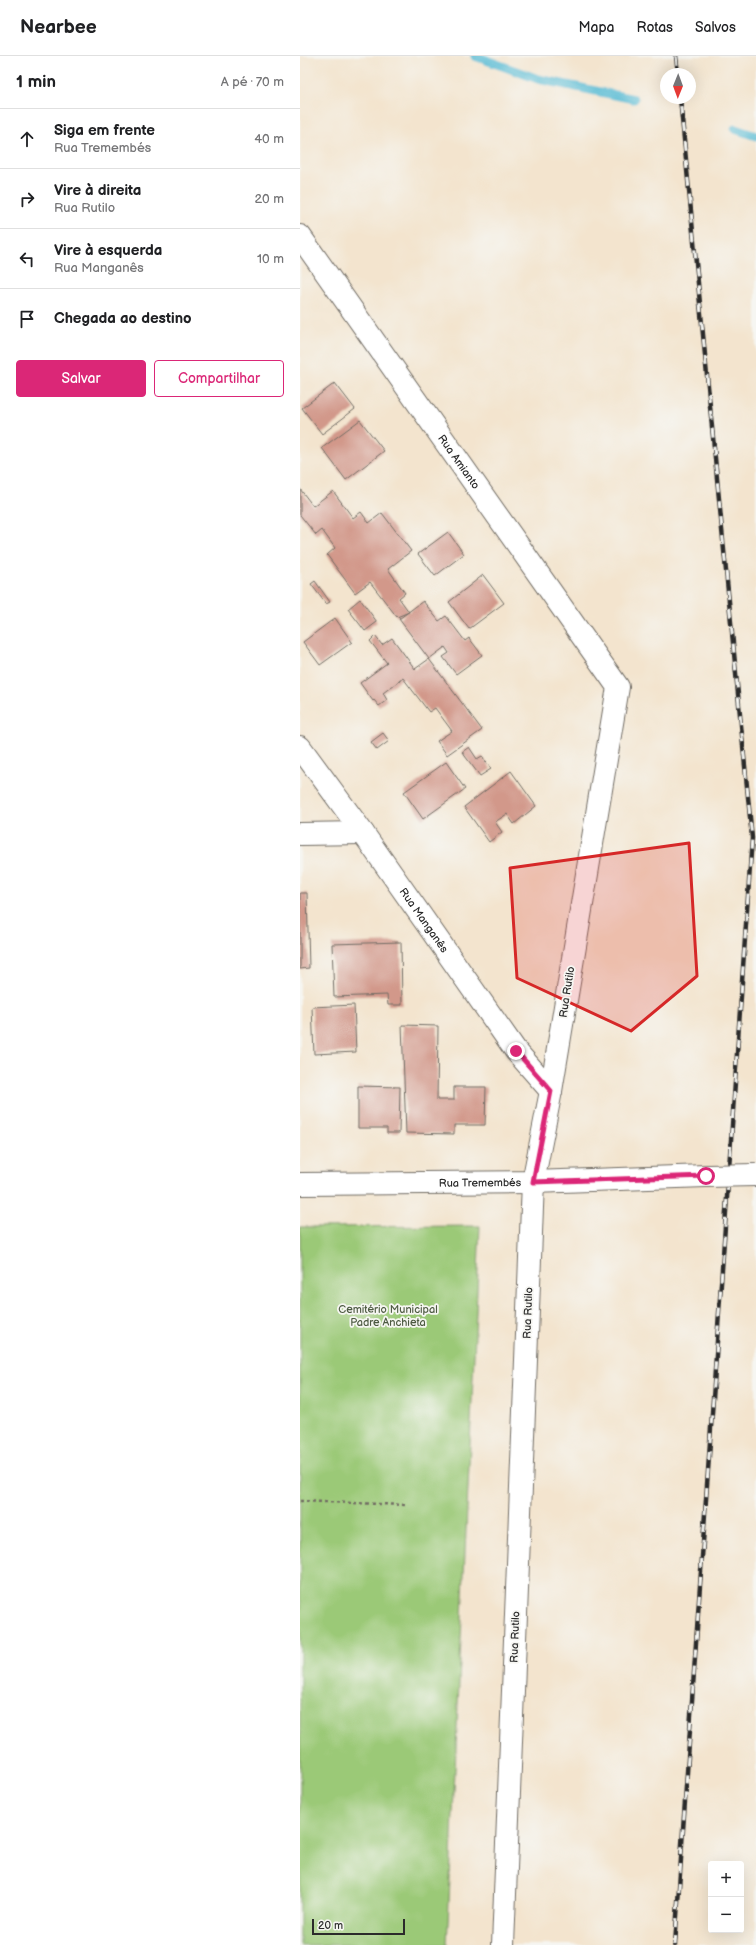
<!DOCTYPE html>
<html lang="pt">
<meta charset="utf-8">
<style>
:root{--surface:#fff;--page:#f2f2f2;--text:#202124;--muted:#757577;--line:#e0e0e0;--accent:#db2777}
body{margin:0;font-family:"Balsamiq Sans",sans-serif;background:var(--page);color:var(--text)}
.controls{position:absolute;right:12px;bottom:12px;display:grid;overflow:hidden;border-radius:4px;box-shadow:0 4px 16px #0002}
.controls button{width:36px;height:36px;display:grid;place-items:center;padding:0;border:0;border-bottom:1px solid var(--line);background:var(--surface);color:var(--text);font:20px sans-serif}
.compass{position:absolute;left:360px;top:12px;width:36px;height:36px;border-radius:50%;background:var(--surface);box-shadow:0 4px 16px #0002;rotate:181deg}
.scale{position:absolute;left:12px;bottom:10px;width:93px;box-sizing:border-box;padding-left:4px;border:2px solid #2b2b2b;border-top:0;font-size:11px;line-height:14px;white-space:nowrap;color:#2b2b2b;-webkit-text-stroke:3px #f6f6f2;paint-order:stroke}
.stop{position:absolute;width:12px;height:12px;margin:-9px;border:3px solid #db2777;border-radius:50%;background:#fff}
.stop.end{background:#db2777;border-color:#fff;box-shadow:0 1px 4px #0008}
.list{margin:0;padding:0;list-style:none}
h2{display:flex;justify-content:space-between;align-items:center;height:52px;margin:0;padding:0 16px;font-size:17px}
h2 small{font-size:13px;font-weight:400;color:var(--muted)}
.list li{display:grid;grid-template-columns:26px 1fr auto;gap:12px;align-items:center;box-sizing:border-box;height:60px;padding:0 16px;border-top:1px solid var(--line)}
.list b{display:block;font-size:15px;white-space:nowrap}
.list p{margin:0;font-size:13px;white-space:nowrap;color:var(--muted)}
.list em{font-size:13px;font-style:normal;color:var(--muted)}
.actions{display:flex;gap:8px;padding:12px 16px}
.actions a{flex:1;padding:9px 0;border:1px solid var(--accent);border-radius:4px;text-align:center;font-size:14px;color:var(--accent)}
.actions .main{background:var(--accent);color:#fff}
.icon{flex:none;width:22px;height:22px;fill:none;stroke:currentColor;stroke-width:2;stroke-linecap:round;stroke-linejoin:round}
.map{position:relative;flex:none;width:456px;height:1889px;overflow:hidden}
header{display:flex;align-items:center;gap:24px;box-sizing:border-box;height:56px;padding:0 20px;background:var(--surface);border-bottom:1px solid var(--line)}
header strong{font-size:19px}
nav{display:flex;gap:22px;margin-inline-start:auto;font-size:14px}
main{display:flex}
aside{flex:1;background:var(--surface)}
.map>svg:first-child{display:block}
</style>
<header>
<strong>Nearbee</strong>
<nav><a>Mapa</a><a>Rotas</a><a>Salvos</a></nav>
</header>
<main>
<aside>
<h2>1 min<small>A pé · 70 m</small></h2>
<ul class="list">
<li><svg class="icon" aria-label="ahead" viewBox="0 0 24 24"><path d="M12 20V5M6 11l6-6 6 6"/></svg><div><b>Siga em frente</b><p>Rua Tremembés</p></div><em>40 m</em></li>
<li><svg class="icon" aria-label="right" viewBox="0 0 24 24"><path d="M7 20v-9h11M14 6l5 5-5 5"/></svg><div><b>Vire à direita</b><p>Rua Rutilo</p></div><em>20 m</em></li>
<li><svg class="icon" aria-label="left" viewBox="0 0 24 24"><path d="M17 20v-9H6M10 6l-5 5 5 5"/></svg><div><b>Vire à esquerda</b><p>Rua Manganês</p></div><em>10 m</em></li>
<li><svg class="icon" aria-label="arrive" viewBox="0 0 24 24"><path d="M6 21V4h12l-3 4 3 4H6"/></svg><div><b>Chegada ao destino</b></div></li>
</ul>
<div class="actions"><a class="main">Salvar</a><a>Compartilhar</a></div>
</aside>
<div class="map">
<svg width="456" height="1889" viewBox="0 0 456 1889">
<rect width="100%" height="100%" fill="#f6f6f2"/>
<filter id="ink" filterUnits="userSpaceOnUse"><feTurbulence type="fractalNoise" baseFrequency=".025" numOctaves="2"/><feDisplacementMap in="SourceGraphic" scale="8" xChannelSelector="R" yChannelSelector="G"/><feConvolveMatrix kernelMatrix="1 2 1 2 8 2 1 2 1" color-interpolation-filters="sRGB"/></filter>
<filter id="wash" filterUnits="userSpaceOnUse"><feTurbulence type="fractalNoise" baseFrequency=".012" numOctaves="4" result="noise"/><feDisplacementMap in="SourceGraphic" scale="16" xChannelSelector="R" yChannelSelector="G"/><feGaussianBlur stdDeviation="0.9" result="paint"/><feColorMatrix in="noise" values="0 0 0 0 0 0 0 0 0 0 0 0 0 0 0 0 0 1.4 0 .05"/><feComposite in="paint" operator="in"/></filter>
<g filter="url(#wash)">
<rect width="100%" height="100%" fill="#f3e4ce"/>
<!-- green -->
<polygon fill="#9bc977" stroke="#637a51" points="180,1170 147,1889 0,1889 0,1171"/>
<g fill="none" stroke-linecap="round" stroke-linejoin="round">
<!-- stream -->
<g stroke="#54bad3" stroke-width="9">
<polyline points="175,0 238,23 334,43"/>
<polyline points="435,73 456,80"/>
</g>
</g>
<g id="blocks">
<!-- building -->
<g fill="#d2988a">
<polygon points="35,327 55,353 22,378 2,352"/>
<polygon points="60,364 84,395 46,424 22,392"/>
<polygon points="0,433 13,450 33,435 53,462 61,456 69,467 82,457 111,495 88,513 105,537 99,542 109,556 97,561 70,526 55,537 27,499 35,492 22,474 16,479 0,459"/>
<polygon points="148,476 164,498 135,520 118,498"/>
<polygon points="183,519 204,547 169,573 149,546"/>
<polygon points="15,525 30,546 26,548 11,528"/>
<polygon points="60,543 77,566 65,575 48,553"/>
<polygon points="123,545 139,565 146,560 165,585 169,582 182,599 156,618 143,601 149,597 145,591 129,603 99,563"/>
<polygon points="35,562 52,586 20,609 3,586"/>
<polygon points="75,580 82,589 92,582 115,613 129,603 182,674 147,699 137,685 152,675 135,652 129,656 103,622 83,637 87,644 79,650 74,644 73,645 60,627 87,607 70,585"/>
<polygon points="83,677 89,685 77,694 71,686"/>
<polygon points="169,691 177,703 182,700 191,713 180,720 162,696"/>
<polygon points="146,706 165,733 123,763 104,736"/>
<polygon points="211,715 236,750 214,768 207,758 195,766 202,776 189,786 164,751"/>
<polygon points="0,837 7,837 9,912 0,913"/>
<polygon points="101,886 102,949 88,949 87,939 34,941 32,888"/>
<polygon points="54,949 56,996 14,998 12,951"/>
<polygon points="102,969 138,970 137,1044 154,1044 154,1031 186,1031 185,1069 154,1069 154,1078 106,1077"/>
<polygon points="58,1030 100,1031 99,1077 87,1077 87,1072 58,1072"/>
</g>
</g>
</g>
<g filter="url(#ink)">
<use href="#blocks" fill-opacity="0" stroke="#716c64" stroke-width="1"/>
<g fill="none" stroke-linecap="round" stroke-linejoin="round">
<defs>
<g id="minor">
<path id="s1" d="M0,180L318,631L251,1035L233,1126L203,1889"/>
<path id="s2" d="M0,691L63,777L216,995L251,1035"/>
<polyline points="0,778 63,777"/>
<path id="s3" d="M0,1128L233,1126L406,1120"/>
</g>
</defs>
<!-- minor casing -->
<use href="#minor" stroke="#716c64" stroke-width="24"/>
<!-- path -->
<polyline stroke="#716c64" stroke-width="2.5" stroke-dasharray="3 3" stroke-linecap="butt" points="0,1445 106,1449"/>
<!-- minor -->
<use href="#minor" stroke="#fff" stroke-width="22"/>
<defs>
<g id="rail">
<polyline points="376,0 378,18"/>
<polyline points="375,1889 452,782 380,42"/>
</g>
</defs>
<!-- rail casing -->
<use href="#rail" stroke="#2b2b2b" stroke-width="4.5"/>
<!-- rail -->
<use href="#rail" stroke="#f6f6f2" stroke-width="3" stroke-dasharray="9" stroke-linecap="butt"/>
<defs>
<polyline id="minor-bridge" points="406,1120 456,1119"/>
</defs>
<!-- minor-bridge casing -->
<use href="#minor-bridge" stroke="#716c64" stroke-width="24" stroke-linecap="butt"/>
<!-- minor-bridge -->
<use href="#minor-bridge" stroke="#fff" stroke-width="22"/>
</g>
</g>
<g fill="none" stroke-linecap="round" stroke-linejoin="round" filter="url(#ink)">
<!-- route -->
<polyline stroke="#db2777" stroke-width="5" points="216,995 251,1035 233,1126 406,1120"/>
</g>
<!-- marked area -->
<path fill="#d62828" fill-opacity="0.2" stroke="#d62828" stroke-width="3" stroke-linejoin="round" d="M389,787L397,920L331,975L217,922L210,812Z"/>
<g text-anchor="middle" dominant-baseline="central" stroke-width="3.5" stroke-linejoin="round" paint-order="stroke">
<!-- street labels -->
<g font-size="11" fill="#2b2b2b" stroke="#f6f6f2">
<text stroke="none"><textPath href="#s1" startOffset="276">Rua Amianto</textPath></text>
<text stroke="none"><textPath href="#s2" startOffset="213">Rua Manganês</textPath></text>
<text transform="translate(267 936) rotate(-81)">Rua Rutilo</text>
<text stroke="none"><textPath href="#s3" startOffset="180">Rua Tremembés</textPath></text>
<text transform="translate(228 1257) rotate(-88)">Rua Rutilo</text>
<text transform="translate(215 1581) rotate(-88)">Rua Rutilo</text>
</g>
<!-- park labels -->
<g font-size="11" fill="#4d5a42" stroke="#f6f6f2">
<text x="88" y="1253">Cemitério Municipal<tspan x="88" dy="13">Padre Anchieta</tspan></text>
</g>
</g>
</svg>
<div class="controls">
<button>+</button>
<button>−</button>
</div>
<svg class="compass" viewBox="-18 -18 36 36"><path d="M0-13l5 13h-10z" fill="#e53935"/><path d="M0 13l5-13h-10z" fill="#757577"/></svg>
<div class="scale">20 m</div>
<div class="stop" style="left:406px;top:1120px"></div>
<div class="stop end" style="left:216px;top:995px"></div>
</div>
</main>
